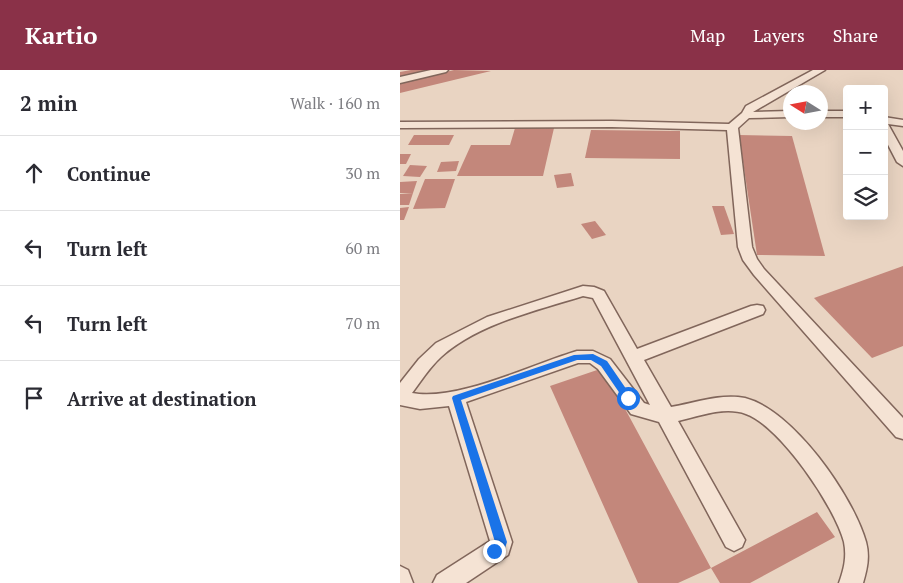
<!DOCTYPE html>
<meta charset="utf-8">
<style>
:root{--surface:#fff;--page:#f2f2f3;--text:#2b2b33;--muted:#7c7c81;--line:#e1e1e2;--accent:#8a3148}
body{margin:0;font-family:"PT Serif",serif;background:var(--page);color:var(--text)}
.controls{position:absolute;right:15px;top:15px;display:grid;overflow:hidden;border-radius:5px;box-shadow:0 5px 20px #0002}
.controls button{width:45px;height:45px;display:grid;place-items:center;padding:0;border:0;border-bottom:1px solid var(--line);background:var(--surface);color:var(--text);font:25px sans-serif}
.compass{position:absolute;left:383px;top:15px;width:45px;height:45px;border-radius:50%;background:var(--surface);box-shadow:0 5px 20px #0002;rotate:281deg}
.stop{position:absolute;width:15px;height:15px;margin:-11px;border:4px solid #1a73e8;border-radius:50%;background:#fff}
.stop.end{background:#1a73e8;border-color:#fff;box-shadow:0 1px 5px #0008}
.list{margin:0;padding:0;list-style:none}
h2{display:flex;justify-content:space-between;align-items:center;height:65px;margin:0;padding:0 20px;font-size:21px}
h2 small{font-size:16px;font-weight:400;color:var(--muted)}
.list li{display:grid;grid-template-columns:32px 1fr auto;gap:15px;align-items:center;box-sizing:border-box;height:75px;padding:0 20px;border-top:1px solid var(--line)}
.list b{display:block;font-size:19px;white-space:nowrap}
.list em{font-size:16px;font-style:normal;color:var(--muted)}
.icon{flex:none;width:28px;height:28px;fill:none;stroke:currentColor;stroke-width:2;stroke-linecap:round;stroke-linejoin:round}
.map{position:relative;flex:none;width:503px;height:513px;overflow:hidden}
header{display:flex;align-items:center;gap:30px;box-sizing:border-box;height:70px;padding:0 25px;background:var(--accent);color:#fff}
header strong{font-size:24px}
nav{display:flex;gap:28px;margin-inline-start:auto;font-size:18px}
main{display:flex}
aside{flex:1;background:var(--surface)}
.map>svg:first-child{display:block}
</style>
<header>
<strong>Kartio</strong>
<nav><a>Map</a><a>Layers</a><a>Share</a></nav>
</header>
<main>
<aside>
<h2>2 min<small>Walk · 160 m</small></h2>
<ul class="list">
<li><svg class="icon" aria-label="ahead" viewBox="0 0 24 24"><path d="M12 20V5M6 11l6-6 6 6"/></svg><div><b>Continue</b></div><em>30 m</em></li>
<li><svg class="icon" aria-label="left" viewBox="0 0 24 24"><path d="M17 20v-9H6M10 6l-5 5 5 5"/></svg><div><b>Turn left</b></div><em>60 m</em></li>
<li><svg class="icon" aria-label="left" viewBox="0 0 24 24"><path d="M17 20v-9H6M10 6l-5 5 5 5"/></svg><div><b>Turn left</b></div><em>70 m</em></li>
<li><svg class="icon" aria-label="arrive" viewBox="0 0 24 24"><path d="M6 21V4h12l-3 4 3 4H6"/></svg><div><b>Arrive at destination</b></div></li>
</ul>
</aside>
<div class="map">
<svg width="503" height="513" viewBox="0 0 503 513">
<rect width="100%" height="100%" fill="#e9d4c2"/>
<!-- building -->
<g fill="#c3877b">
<polygon points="11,0 27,0 27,1 0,7 0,2"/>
<polygon points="54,0 91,1 0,23 0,13"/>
<polygon points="115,58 154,58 143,106 57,106 71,75 110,75"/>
<polygon points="191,60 280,61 280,89 185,88"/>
<polygon points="14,65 54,65 49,75 8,75"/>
<polygon points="339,65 392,66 425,186 357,185"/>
<polygon points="0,84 11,84 6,94 0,94"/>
<polygon points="59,91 56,101 37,102 41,92"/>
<polygon points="10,95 27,96 20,107 3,106"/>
<polygon points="171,103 174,116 157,118 154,105"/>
<polygon points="25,109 55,109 45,138 13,139"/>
<polygon points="17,111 13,123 0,123 0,112"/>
<polygon points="13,123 9,135 0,135 0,124"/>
<polygon points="312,136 324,136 334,164 321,165"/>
<polygon points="9,137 4,150 0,150 0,138"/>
<polygon points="195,151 206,165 192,169 181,154"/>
<polygon points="503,196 503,276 472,288 414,228"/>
<polygon points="203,298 311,498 417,442 435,467 350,513 320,513 311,498 278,513 238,513 150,316"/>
</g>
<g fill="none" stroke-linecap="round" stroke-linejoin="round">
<defs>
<g id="minor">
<polygon points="31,0 48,0 46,2 0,13 0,7"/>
<polygon points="413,0 425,0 353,42 390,41 390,47 349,48 338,58 352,177 357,189 364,199 503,348 503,369 496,367 354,205 343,190 338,177 327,60 212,57 0,58 0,52 212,51 329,54 342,43 346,36"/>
<rect x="420" y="41" width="27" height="6"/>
<polygon points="484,47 503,50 503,56 488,54 503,81 503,96 497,92 484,67"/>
<path d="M183,216L194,217L204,221L237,279L351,236L357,235L363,236L365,240L363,244L244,290L271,337C294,333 321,323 345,328C393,340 453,426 466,472C470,487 467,499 463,513H439C444,499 447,487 444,472C435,437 380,356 346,344C325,336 299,346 278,351L345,470L342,477L334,481L326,477L259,352L231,344L198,299L190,293H178L66,332L112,472L108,485L66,513H33L37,505L90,471L49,336L20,339L0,335V313L19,289L36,273L87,247ZM183,226L193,228L250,335L244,333L210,289L193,281H177C133,294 56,332 12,323C21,311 30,297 41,287C77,254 138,240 183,226Z"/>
<polygon points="0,496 8,500 13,513 0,513"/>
</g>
</defs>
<!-- minor casing -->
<use href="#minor" stroke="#81665b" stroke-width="3"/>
<!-- minor -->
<use href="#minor" fill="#f5e3d4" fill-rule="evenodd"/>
</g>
<!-- route -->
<polygon fill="#1a73e8" points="193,284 207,291 231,326 231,331 225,331 201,296 191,290 177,290 61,330 107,472 104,481 94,487 91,485 89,481 95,472 52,328 53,326 174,285"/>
</svg>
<div class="controls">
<button>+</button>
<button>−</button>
<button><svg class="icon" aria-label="layers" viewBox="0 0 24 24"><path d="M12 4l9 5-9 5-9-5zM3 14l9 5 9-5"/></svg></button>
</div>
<svg class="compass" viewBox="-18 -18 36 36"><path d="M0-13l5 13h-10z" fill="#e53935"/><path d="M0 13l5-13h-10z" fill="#7c7c81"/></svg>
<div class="stop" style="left:228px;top:328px"></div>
<div class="stop end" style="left:94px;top:481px"></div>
</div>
</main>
